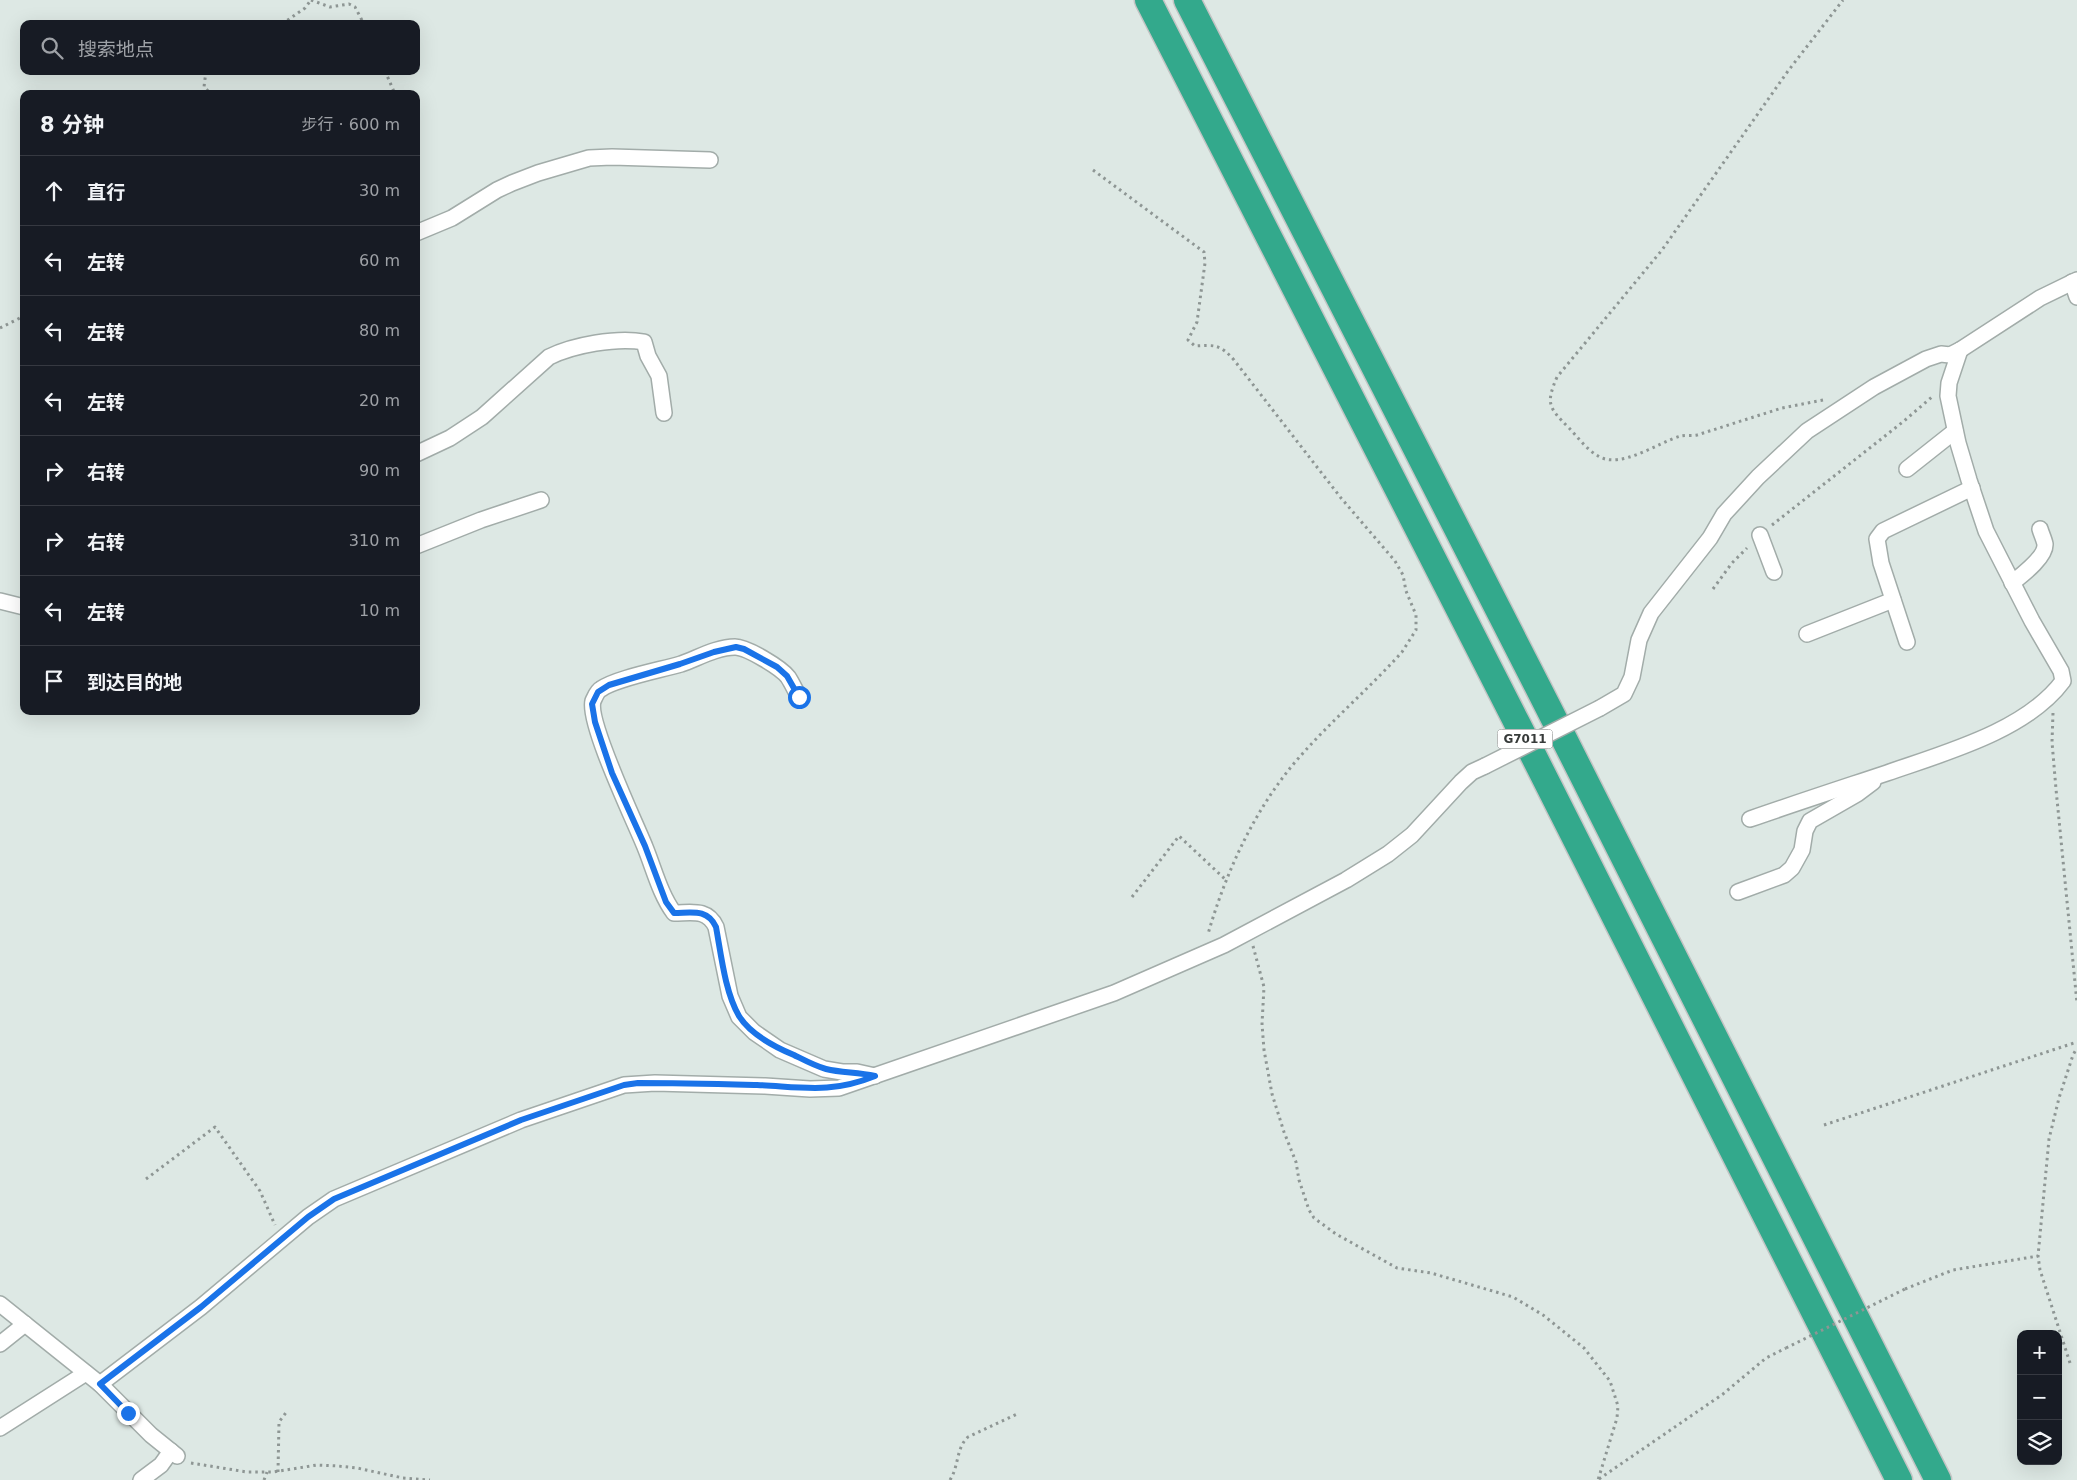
<!DOCTYPE html>
<html lang="zh">
<meta charset="utf-8">
<style>
:root{--surface:#171b24;--page:#242831;--text:#f1f3f6;--muted:#9ea1a6;--line:#363941}
body{margin:0;font-family:"DejaVu Sans","Noto Sans SC",sans-serif;background:var(--page);color:var(--text)}
.controls{position:absolute;right:15px;bottom:15px;display:grid;overflow:hidden;border-radius:10px;box-shadow:0 5px 20px #0002}
.controls button{width:45px;height:45px;display:grid;place-items:center;padding:0;border:0;border-bottom:1px solid var(--line);background:var(--surface);color:var(--text);font:25px sans-serif}
.stop{position:absolute;width:15px;height:15px;margin:-11px;border:4px solid #1a73e8;border-radius:50%;background:#fff}
.stop.end{background:#1a73e8;border-color:#fff;box-shadow:0 1px 5px #0008}
.list{margin:0;padding:0;list-style:none}
h2{display:flex;justify-content:space-between;align-items:center;height:65px;margin:0;padding:0 20px;font-size:21px}
h2 small{font-size:16px;font-weight:400;color:var(--muted)}
.list li{display:grid;grid-template-columns:32px 1fr auto;gap:15px;align-items:center;box-sizing:border-box;height:70px;padding:0 20px;border-top:1px solid var(--line)}
.list b{display:block;font-size:19px;white-space:nowrap}
.list em{font-size:16px;font-style:normal;color:var(--muted)}
.icon{flex:none;width:28px;height:28px;fill:none;stroke:currentColor;stroke-width:2;stroke-linecap:round;stroke-linejoin:round}
.map{position:relative;flex:none;width:2077px;height:1480px;overflow:hidden}
.search{position:absolute;background:var(--surface);box-shadow:0 5px 20px #0002;left:20px;top:20px;width:400px;height:55px;display:flex;align-items:center;gap:12px;box-sizing:border-box;padding:0 18px;border-radius:10px;color:var(--muted);font-size:19px}
.panel{position:absolute;background:var(--surface);box-shadow:0 5px 20px #0002;left:20px;top:90px;width:400px;height:625px;border-radius:10px}
.map>svg:first-child{display:block}
</style>
<div class="map">
<svg width="2077" height="1480" viewBox="0 0 2077 1480">
<rect width="100%" height="100%" fill="#dde8e4"/>
<g fill="none" stroke-linecap="round" stroke-linejoin="round">
<defs>
<g id="minor">
<polyline points="416,233 452,218 497,190 512,183 538,173 589,158 612,157 710,160"/>
<polyline points="2072,282 2077,297"/>
<path d="M416,454L450,438L482,417L549,357C573,345 617,337 644,342L648,356L659,376L664,413"/>
<polyline points="1907,469 1955,431"/>
<polyline points="1760,535 1774,572"/>
<polyline points="416,546 481,520 541,500"/>
<path d="M2012,583C2022,575 2046,557 2045,544C2044,539 2041,533 2040,529"/>
<polyline points="0,601 24,607"/>
<polyline points="1807,634 1893,600"/>
<polyline points="1907,642 1881,563 1877,539 1883,531 1972,488"/>
<path d="M799,697C795,690 792,683 788,677C781,668 747,647 735,647C717,647 698,658 681,664C661,670 617,678 601,689C597,691 595,697 593,701C587,722 635,822 645,847C654,869 660,894 674,913C691,913 707,908 716,927L730,996L739,1017L754,1032L780,1050L824,1069L842,1072H857L875,1076"/>
<polyline points="1600,708 1624,694 1632,677 1639,640 1651,613 1710,538 1724,514 1758,477 1807,431 1874,387 1926,359 1941,354 1950,355 1960,350 2040,298 2077,280"/>
<path d="M1750,819C1796,803 1842,788 1887,773C1944,753 2026,731 2063,681L2061,671L2032,621L1986,531L1969,480L1958,443L1948,396L1949,383L1960,350"/>
<polyline points="1738,892 1784,875 1792,868 1802,850 1805,831 1810,821 1857,794 1873,782"/>
<polyline points="0,1304 100,1384 151,1435 177,1456"/>
<polyline points="0,1344 25,1324"/>
<polyline points="100,1384 201,1307 308,1217 334,1199 521,1120 624,1085 655,1083 765,1086 810,1089 839,1088 1114,993 1224,945 1346,880 1388,854 1412,835 1461,782 1472,772 1485,766"/>
<polyline points="0,1428 86,1373"/>
<polyline points="141,1480 161,1465 171,1451"/>
</g>
<g id="motorway">
<polyline points="1148,0 1518,725 1899,1480"/>
<polyline points="1187,0 1549,709 1938,1480"/>
</g>
</defs>
<!-- minor casing -->
<use href="#minor" stroke="#a2aca9" stroke-width="18"/>
<!-- motorway casing -->
<use href="#motorway" stroke="#c3c4c4" stroke-width="29"/>
<!-- path -->
<g stroke="#8e9694" stroke-width="3" stroke-dasharray="2.5 4" stroke-linecap="butt">
<polyline points="311,0 330,7 349,4 355,7 364,24"/>
<polyline points="282,24 305,8 311,0"/>
<polyline points="206,71 204,87 211,94"/>
<polyline points="385,71 395,94"/>
<path d="M1093,170L1204,252L1205,263L1197,322L1188,340L1195,346C1215,345 1220,344 1234,360L1341,498L1395,561L1403,575L1406,591L1416,615V630L1402,652C1367,691 1325,726 1291,767C1252,815 1225,875 1208,934"/>
<polyline points="0,328 24,316"/>
<path d="M1823,400L1782,408L1697,435C1692,436 1686,435 1681,436C1658,442 1621,470 1598,456C1587,450 1577,436 1568,427C1548,407 1546,403 1557,377L1662,250L1788,71L1843,0"/>
<polyline points="1772,525 1904,421 1933,396"/>
<polyline points="1713,589 1732,563 1747,548"/>
<polyline points="2053,713 2052,742 2056,789 2077,1003"/>
<polyline points="1132,897 1179,836 1227,881"/>
<polyline points="1253,946 1264,987 1262,1024 1264,1050 1272,1094 1284,1132 1296,1162 1299,1180 1309,1210 1314,1218 1336,1234 1397,1268 1431,1273 1513,1297 1543,1315 1584,1348 1610,1381 1618,1406 1617,1418 1598,1480"/>
<polyline points="1824,1125 2077,1042"/>
<polyline points="146,1179 215,1127 260,1191 275,1225"/>
<polyline points="1905,1289 1953,1270 2038,1256"/>
<polyline points="2070,1363 2040,1270 2038,1256 2049,1139 2059,1098 2073,1055 2077,1048"/>
<polyline points="191,1463 247,1472 273,1472 317,1465 338,1466 357,1468 403,1478 430,1480"/>
<polyline points="278,1472 279,1422 288,1410"/>
<polyline points="1599,1479 1723,1394 1766,1358 1786,1348"/>
<polyline points="264,1480 267,1472"/>
<path d="M950,1480C959,1466 956,1448 968,1437L1017,1414"/>
</g>
<!-- minor -->
<use href="#minor" stroke="#fff" stroke-width="15"/>
<!-- motorway -->
<use href="#motorway" stroke="#33a98c" stroke-width="26"/>
<defs>
<polyline id="minor-bridge" points="1485,766 1600,708"/>
</defs>
<!-- minor-bridge casing -->
<use href="#minor-bridge" stroke="#a2aca9" stroke-width="18" stroke-linecap="butt"/>
<!-- path-bridge -->
<polyline stroke="#8e9694" stroke-width="3" stroke-dasharray="2.5 4" stroke-linecap="butt" points="1786,1348 1905,1289"/>
<!-- minor-bridge -->
<use href="#minor-bridge" stroke="#fff" stroke-width="15"/>
</g>
<g fill="none" stroke-linecap="round" stroke-linejoin="round">
<!-- route -->
<path stroke="#1a73e8" stroke-width="6" d="M128,1413L100,1384L201,1307L308,1217L334,1199L521,1120L624,1085L638,1083C678,1083 717,1084 757,1085C802,1087 831,1094 875,1076C857,1072 842,1073 826,1069C815,1066 804,1060 794,1055C775,1047 750,1034 739,1016C725,992 721,954 716,927C707,908 691,913 674,913L666,902L645,846L612,773L595,722L592,704L598,692L609,685L680,664L714,652L736,647L744,649L777,667L787,676L799,697"/>
</g>
<g text-anchor="middle" dominant-baseline="central" stroke-width="4.5" stroke-linejoin="round" paint-order="stroke">
<!-- shield labels -->
<rect fill="#fff" stroke="#737675" stroke-width="1" x="1497.5" y="729.5" width="55" height="19" rx="4"/>
<g font-size="12" font-weight="bold" fill="#373b3a">
<text x="1525" y="739">G7011</text>
</g>
</g>
</svg>
<div class="controls">
<button>+</button>
<button>−</button>
<button><svg class="icon" aria-label="layers" viewBox="0 0 24 24"><path d="M12 4l9 5-9 5-9-5zM3 14l9 5 9-5"/></svg></button>
</div>
<div class="stop" style="left:799px;top:697px"></div>
<div class="stop end" style="left:128px;top:1413px"></div>
<div class="search"><svg class="icon" aria-label="search" viewBox="0 0 24 24"><circle cx="10" cy="10" r="6"/><path d="M15 15l6 6"/></svg>搜索地点</div>
<section class="panel">
<h2>8 分钟<small>步行 · 600 m</small></h2>
<ul class="list">
<li><svg class="icon" aria-label="ahead" viewBox="0 0 24 24"><path d="M12 20V5M6 11l6-6 6 6"/></svg><div><b>直行</b></div><em>30 m</em></li>
<li><svg class="icon" aria-label="left" viewBox="0 0 24 24"><path d="M17 20v-9H6M10 6l-5 5 5 5"/></svg><div><b>左转</b></div><em>60 m</em></li>
<li><svg class="icon" aria-label="left" viewBox="0 0 24 24"><path d="M17 20v-9H6M10 6l-5 5 5 5"/></svg><div><b>左转</b></div><em>80 m</em></li>
<li><svg class="icon" aria-label="left" viewBox="0 0 24 24"><path d="M17 20v-9H6M10 6l-5 5 5 5"/></svg><div><b>左转</b></div><em>20 m</em></li>
<li><svg class="icon" aria-label="right" viewBox="0 0 24 24"><path d="M7 20v-9h11M14 6l5 5-5 5"/></svg><div><b>右转</b></div><em>90 m</em></li>
<li><svg class="icon" aria-label="right" viewBox="0 0 24 24"><path d="M7 20v-9h11M14 6l5 5-5 5"/></svg><div><b>右转</b></div><em>310 m</em></li>
<li><svg class="icon" aria-label="left" viewBox="0 0 24 24"><path d="M17 20v-9H6M10 6l-5 5 5 5"/></svg><div><b>左转</b></div><em>10 m</em></li>
<li><svg class="icon" aria-label="arrive" viewBox="0 0 24 24"><path d="M6 21V4h12l-3 4 3 4H6"/></svg><div><b>到达目的地</b></div></li>
</ul>
</section>
</div>
